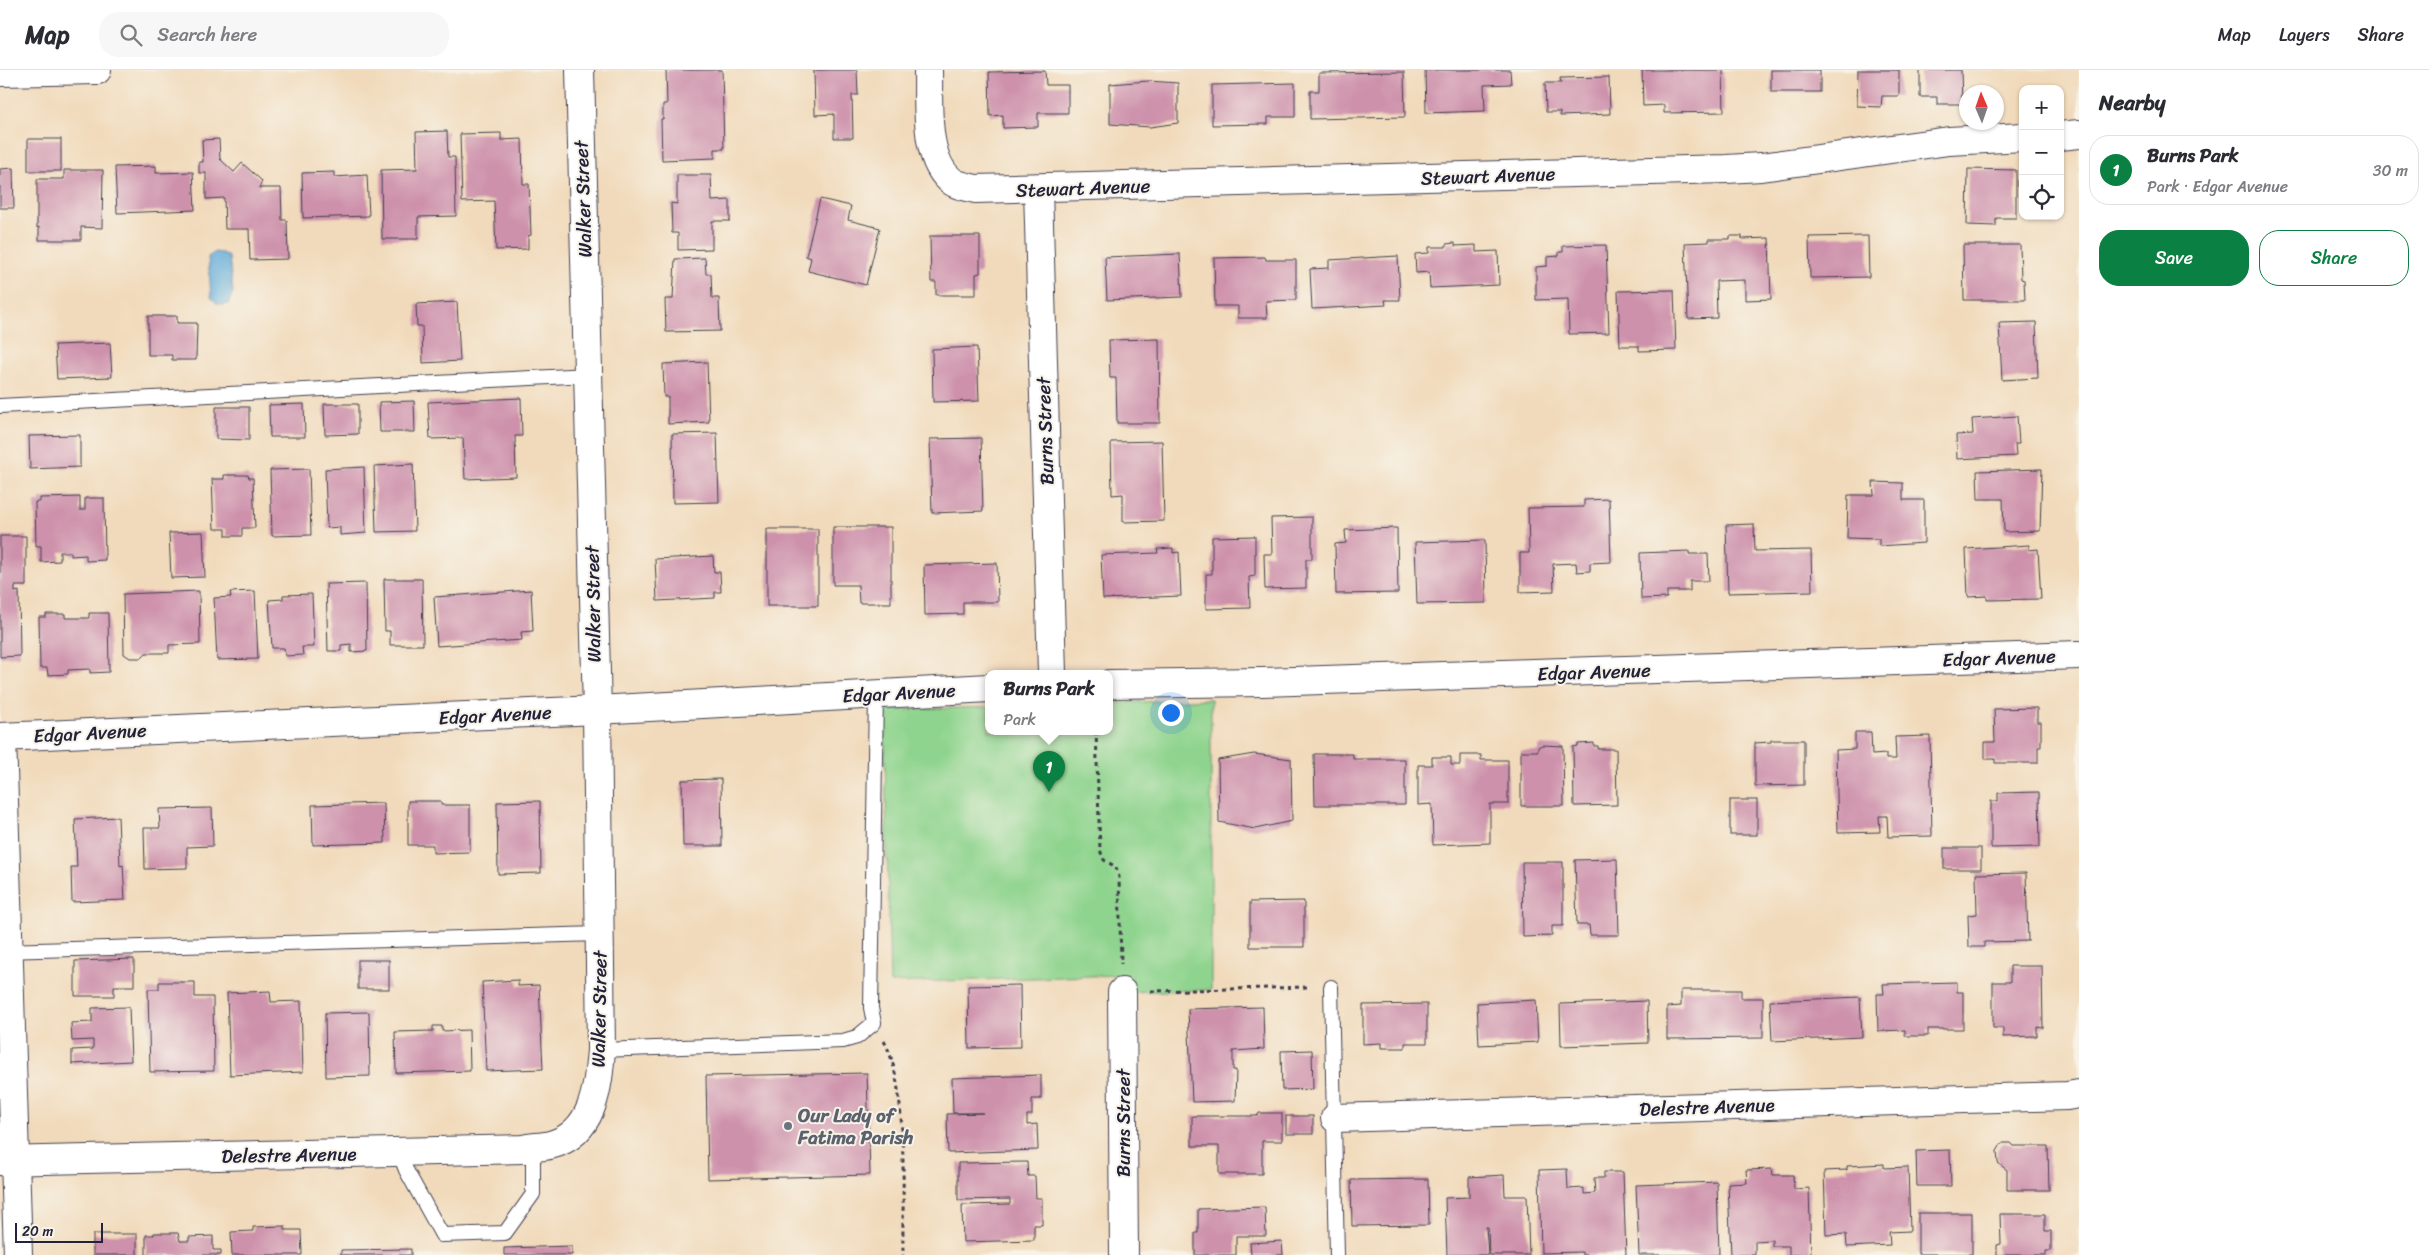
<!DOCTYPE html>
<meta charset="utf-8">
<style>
:root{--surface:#fff;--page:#f7f7f7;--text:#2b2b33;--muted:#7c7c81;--line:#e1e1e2;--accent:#0b8043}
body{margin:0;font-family:Sriracha,sans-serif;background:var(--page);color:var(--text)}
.controls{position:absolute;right:15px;top:15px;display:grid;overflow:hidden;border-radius:10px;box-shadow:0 1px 4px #0004}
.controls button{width:45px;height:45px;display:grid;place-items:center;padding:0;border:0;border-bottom:1px solid var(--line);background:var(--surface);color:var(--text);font:25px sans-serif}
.compass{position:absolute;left:1959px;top:15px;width:45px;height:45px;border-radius:50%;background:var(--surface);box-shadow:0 1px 4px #0004;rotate:358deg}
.scale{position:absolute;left:15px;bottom:12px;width:88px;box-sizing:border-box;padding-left:5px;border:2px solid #22223b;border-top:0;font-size:14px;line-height:18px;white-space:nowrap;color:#22223b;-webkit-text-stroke:4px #f7f3e8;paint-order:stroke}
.you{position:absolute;left:1170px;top:642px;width:18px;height:18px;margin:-12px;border:4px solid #fff;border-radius:50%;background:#1a73e8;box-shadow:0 0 0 8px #1a73e833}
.badge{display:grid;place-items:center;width:32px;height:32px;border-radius:50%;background:var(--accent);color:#fff;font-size:16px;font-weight:700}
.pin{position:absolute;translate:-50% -41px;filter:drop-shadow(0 1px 2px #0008)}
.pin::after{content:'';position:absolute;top:26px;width:18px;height:15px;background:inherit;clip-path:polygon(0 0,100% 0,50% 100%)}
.popup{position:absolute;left:985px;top:600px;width:128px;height:65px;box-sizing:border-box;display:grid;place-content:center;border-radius:10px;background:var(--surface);filter:drop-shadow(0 1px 4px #0005);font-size:16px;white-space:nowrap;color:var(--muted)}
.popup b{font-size:19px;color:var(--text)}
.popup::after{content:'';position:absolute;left:50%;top:100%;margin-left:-10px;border:10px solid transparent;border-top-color:var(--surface)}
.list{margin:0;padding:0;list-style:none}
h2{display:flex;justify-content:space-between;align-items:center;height:65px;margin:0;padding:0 20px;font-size:21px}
h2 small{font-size:16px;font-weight:400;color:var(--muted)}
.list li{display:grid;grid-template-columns:32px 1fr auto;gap:15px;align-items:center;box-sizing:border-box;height:70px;margin:0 10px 10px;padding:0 10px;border:1px solid var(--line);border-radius:20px}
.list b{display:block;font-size:19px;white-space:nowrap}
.list p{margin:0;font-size:16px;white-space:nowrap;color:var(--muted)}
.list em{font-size:16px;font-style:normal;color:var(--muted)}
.actions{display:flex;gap:10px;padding:15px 20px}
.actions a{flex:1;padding:11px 0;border:1px solid var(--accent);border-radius:20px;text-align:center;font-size:18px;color:var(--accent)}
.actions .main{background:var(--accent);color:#fff}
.icon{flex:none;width:28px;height:28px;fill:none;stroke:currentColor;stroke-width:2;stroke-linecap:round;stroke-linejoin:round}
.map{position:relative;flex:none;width:2079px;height:1185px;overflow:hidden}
header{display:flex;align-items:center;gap:30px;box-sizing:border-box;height:70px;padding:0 25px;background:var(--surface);border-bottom:1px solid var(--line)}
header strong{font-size:24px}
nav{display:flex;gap:28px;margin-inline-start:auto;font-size:18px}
.search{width:350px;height:45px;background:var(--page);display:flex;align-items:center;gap:12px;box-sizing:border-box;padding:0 18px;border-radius:20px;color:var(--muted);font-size:19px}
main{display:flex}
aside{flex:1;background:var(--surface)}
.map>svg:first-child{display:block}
</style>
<header>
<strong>Map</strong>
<div class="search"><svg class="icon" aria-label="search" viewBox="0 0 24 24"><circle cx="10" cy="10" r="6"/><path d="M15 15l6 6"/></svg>Search here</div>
<nav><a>Map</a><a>Layers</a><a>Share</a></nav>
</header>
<main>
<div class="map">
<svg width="2079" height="1185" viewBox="0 0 2079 1185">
<rect width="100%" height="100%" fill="#f7f3e8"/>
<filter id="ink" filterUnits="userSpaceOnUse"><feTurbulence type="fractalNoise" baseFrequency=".02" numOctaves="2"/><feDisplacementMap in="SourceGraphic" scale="10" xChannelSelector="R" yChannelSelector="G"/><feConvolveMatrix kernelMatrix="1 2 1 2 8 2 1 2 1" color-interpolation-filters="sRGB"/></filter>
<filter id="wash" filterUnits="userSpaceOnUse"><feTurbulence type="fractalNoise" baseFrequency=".0096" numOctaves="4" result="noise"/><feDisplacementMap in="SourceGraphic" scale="20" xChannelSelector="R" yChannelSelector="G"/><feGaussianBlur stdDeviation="1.12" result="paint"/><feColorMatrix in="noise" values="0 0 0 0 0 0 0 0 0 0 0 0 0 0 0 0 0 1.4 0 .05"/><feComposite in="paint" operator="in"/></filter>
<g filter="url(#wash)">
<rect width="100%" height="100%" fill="#f1dabb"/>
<!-- green -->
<polygon fill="#8fd48e" stroke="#587b64" points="1211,629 1211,920 1122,922 1121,905 890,913 884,640 989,637 989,661 1109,661 1109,633"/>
<!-- water -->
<path fill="#61abd9" stroke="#42668a" d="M215,182L222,183L229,187L233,222L228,234C220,236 216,234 211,227L208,187Z"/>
<g id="blocks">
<!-- building -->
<g fill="#cd91ab">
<polygon points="666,0 722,0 724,79 715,79 715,88 662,90 661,49 663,49 663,34 667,34"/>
<polygon points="814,0 857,0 858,25 852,25 853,68 834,68 834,44 815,45"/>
<polygon points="1425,0 1510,0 1511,14 1484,15 1485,41 1426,43"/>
<polygon points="1642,0 1723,0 1724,42 1664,43 1664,35 1643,36"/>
<rect x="1771" y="0" width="49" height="22"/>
<polygon points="1858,0 1899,0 1899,26 1882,26 1881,37 1857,36"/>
<polygon points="1920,0 1961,0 1962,34 1937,34 1937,27 1920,27"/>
<polygon points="1045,1 1046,15 1068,15 1068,43 1038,43 1038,57 1003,58 1003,45 990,46 989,2"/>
<polygon points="1404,2 1405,47 1310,49 1310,21 1319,21 1319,3"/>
<polygon points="1609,7 1610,44 1560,46 1560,42 1546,42 1545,13 1561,13 1560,8"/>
<polygon points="1148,11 1178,13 1178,53 1150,57 1110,54 1110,14"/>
<polygon points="1295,13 1295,47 1268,47 1268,54 1212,55 1212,15"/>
<polygon points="447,61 448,87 455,87 456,146 418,147 418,169 382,169 381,100 417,99 416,62"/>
<polygon points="501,63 501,70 522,69 523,114 529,114 531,165 528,166 528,179 496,180 494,131 462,132 460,64"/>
<rect x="28" y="69" width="33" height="32"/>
<polygon points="219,69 220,89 234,102 242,93 262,111 259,118 281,118 282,150 287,150 288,189 250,190 249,159 225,159 224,128 206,129 206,103 199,103 199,92 203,92 202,70"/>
<polygon points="156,96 156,103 193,102 195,140 117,143 115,97"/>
<polygon points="13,98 14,138 0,138 0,99"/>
<polygon points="1968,99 2016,100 2016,148 1996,148 1996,156 1967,155"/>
<polygon points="64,100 103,100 102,158 81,157 81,170 39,170 39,157 37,158 37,109 64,109"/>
<polygon points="334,102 334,107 367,105 369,146 303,148 302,103"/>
<polygon points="677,105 711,105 712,131 730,130 730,151 712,151 712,179 678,180 678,163 672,163 671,133 677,134"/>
<polygon points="820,129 851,136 848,150 880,158 866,215 808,201 811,188 806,186"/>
<polygon points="930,166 980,166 980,203 976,204 976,225 936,225 936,212 931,212"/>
<polygon points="1730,166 1742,166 1742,169 1769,168 1771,229 1745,230 1745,210 1716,211 1717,248 1688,249 1685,173 1709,172 1709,169 1730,169"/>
<polygon points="1868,166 1869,207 1810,208 1809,167"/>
<polygon points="1455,173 1455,176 1476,175 1476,182 1498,181 1499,215 1430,218 1429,202 1416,203 1415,184 1429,183 1429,177 1446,177 1446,174"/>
<polygon points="1606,175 1609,263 1569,264 1568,229 1536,230 1536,197 1547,196 1547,187 1559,186 1559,182 1563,182 1563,176"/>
<polygon points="1963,175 2020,175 2021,209 2024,210 2025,230 1964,230"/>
<polygon points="1180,184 1182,227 1107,230 1105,187"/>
<polygon points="1398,186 1400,230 1385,230 1386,235 1312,239 1310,199 1329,198 1329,190"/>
<polygon points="1265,187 1266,190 1296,190 1296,230 1266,231 1267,248 1238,248 1238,236 1215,236 1214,188"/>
<polygon points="705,188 706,204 711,204 712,228 719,228 720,261 666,262 665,229 673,229 675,189"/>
<polygon points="1674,220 1676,280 1639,281 1639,276 1620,276 1618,221"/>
<polygon points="457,232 460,291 423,293 422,256 417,256 416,234"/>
<polygon points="148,246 177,246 177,253 197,253 196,290 172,290 172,285 148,285"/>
<polygon points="2036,252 2038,308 2002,310 1999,253"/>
<polygon points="1159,269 1160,353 1117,353 1116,308 1110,308 1109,270"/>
<polygon points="110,273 112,307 57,309 55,275"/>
<polygon points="977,277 979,331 933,332 932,279"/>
<polygon points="707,292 709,352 668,354 668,327 664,327 663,294"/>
<polygon points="521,328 522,366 515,366 516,407 465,409 463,368 430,369 428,332"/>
<polygon points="414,331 415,362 380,362 379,332"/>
<polygon points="304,334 305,367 270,367 269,335"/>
<polygon points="324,334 358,334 358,364 325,365"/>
<polygon points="216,337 249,337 249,370 216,369"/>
<polygon points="2017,346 2019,374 2015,374 2016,386 1957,389 1956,365 1973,364 1972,349"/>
<polygon points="717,363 719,432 673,433 672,364"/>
<polygon points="80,365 80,397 30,399 29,366"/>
<polygon points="981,368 983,441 932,443 930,369"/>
<polygon points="1162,371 1164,451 1123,452 1123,424 1112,425 1111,372"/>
<polygon points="413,394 415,461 376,462 374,396"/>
<polygon points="364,397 366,463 340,465 340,457 327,458 325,399"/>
<polygon points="309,399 311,465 272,466 270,400"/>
<polygon points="2042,399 2040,461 2004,462 2003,429 1978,429 1977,401"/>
<polygon points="224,405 248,405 249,408 253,408 255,458 242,458 242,466 226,466 226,459 214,459 212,409 224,409"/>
<polygon points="1873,412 1903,413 1903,430 1924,430 1924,473 1879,476 1879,469 1847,468 1848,425 1874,425"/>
<polygon points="80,427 80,440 85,440 85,428 104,428 105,490 86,491 86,485 71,486 71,482 60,482 60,491 41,492 41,476 36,476 35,432 40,432 40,428"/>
<polygon points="1609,429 1611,492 1590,493 1590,501 1577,502 1576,493 1553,494 1554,521 1520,522 1520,483 1529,483 1528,438 1584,437 1584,430"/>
<polygon points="1312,447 1312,489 1306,489 1306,518 1265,519 1264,484 1272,484 1271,448"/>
<polygon points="1754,454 1755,481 1811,480 1812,521 1728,523 1726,455"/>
<polygon points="833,457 891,457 891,533 859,533 858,515 833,515"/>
<polygon points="1397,458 1398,523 1336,524 1335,474 1346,473 1345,460"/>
<rect x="767" y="459" width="51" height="77"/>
<polygon points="203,462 205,507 171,508 169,463"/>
<polygon points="0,466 26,466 26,516 15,516 15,522 19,521 20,586 0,587"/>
<polygon points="1255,466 1255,506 1249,507 1250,538 1206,539 1206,504 1212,504 1212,467"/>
<polygon points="1485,470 1486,533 1417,534 1415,472"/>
<polygon points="2029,475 2029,480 2038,479 2041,529 1987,530 1987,526 1968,527 1966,479"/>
<polygon points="1173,478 1173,483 1179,482 1181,526 1103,529 1101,485 1158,483 1157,479"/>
<polygon points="1689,481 1689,484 1708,484 1709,511 1690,511 1690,521 1667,521 1667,528 1641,529 1640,483"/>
<polygon points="713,486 714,502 720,502 721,522 715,522 715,528 657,531 655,489"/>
<polygon points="997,493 998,532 963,532 963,544 925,545 924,495"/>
<polygon points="384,509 422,509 423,575 390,575 390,561 385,561"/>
<polygon points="366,513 367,581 351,582 351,574 341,575 341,581 328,581 326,514"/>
<polygon points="531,520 533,561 521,562 522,570 437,576 434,527"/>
<polygon points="199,521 200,574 169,575 169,583 146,583 141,588 130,588 124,584 123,524"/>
<polygon points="255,521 258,589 217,590 214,528 231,527 230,522"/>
<polygon points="312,524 314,577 302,577 303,585 285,586 284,578 272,578 269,530 283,529 283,525"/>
<polygon points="89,543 108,543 109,602 90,603 90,599 68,600 68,604 48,605 47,598 40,598 39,547 46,547 46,544 65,544 65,548 89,548"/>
<polygon points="2037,638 2037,652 2041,652 2041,677 2038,677 2038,693 1995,693 1995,689 1985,689 1985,672 1995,672 1994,639"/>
<polygon points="1855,662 1871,662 1872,685 1886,684 1886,689 1896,689 1895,667 1930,666 1932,766 1888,767 1887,746 1879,746 1880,762 1838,763 1836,680 1855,679"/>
<polygon points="1771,670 1804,670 1804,715 1755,716 1755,673 1771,672"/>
<polygon points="1594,673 1594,676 1598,676 1598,679 1616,679 1617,735 1574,736 1573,677 1578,676 1578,674"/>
<polygon points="1542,675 1563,676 1564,736 1521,736 1521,681 1538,681 1538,677"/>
<polygon points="1254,684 1291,689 1292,751 1255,759 1219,752 1218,690"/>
<polygon points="1314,684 1353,684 1353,689 1405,689 1405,735 1315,735"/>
<polygon points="1460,685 1481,685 1481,690 1508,690 1508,734 1490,734 1490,773 1433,775 1432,734 1418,735 1418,695 1432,695 1432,687 1451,687 1451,695 1460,695"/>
<polygon points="721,709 722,776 683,776 682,710"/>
<polygon points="2039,722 2040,777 1991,778 1991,731 1998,731 1998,723"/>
<rect x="1730" y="730" width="27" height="35"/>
<polygon points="408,731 441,731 441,735 470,735 470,782 433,783 433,775 408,775"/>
<polygon points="540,731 541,803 498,804 497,732"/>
<polygon points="384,733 385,773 313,775 312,735"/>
<polygon points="212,738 213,776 187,777 187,798 145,799 144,758 160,758 159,739"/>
<polygon points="118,747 120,796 123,795 125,830 72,832 71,797 77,797 75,749"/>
<rect x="1944" y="778" width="37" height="21"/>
<polygon points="1617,789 1619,865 1590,865 1589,855 1577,855 1575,790"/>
<polygon points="1522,792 1563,792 1563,856 1552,856 1552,866 1523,867"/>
<polygon points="2026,803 2028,871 1984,872 1984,877 1969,877 1968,845 1977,844 1976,804"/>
<polygon points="1304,831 1304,877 1250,877 1250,832"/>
<polygon points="134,889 134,916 114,916 114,926 75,926 75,891"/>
<rect x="358" y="890" width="31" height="29"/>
<polygon points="2010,896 2042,896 2043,958 2037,957 2037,966 2003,967 2003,958 1993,958 1993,912 2010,912"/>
<polygon points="518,910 518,916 539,915 543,999 486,1001 482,912"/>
<polygon points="159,912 195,912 195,927 213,927 214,1001 150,1002 148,919 159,919"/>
<polygon points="1957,912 1957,922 1963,922 1963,959 1928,959 1928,966 1905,966 1905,960 1878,961 1877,924 1884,924 1883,914"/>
<polygon points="1020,915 1021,977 969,978 968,916"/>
<polygon points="1681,920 1741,920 1741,928 1763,928 1763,968 1667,969 1667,937 1681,936"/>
<polygon points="270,921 271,932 301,931 303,1002 230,1005 227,923"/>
<polygon points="1860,927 1862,967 1772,971 1770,931"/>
<polygon points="1536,930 1538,972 1479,975 1477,933"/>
<polygon points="1647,931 1648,973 1561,976 1560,934"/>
<polygon points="1427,934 1427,973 1405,973 1405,978 1381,978 1381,973 1363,974 1363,935"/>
<polygon points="129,937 131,991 72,994 72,980 93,979 93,970 72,971 71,953 92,952 92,938"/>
<polygon points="1263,937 1264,979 1233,981 1233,1000 1236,1000 1235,1031 1192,1032 1188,939"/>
<polygon points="369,942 370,1006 326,1007 325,943"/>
<polygon points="433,956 442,956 442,961 469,960 470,1001 396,1003 395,962 433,961"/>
<polygon points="1312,980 1313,1019 1282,1020 1281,981"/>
<polygon points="867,1003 870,1105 708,1109 706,1006"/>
<polygon points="1041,1005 1041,1029 1032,1029 1032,1045 1027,1045 1027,1055 1037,1054 1038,1080 948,1083 947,1044 983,1043 953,1043 952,1008"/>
<polygon points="1259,1043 1282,1043 1282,1071 1262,1071 1262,1104 1219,1104 1219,1076 1192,1076 1192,1046 1257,1046"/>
<rect x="1286" y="1046" width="27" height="18"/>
<polygon points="2002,1073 2011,1073 2014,1076 2048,1076 2049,1120 2007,1120 2007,1100 1998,1093 1997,1081"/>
<polygon points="1950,1080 1951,1116 1917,1116 1916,1081"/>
<polygon points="1027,1092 1028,1106 1035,1106 1036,1128 1042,1128 1042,1155 1034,1155 1034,1170 963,1172 962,1135 1010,1134 1010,1129 958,1130 958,1093"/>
<polygon points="1884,1094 1884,1098 1908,1097 1910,1161 1889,1162 1890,1175 1847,1177 1846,1164 1826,1165 1824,1101 1847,1100 1847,1096"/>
<polygon points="1567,1099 1568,1119 1584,1118 1584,1124 1595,1123 1594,1108 1604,1108 1604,1102 1623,1102 1626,1185 1582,1185 1582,1182 1541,1183 1539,1100"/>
<polygon points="1772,1099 1773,1105 1793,1105 1794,1119 1809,1118 1811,1185 1789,1185 1789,1176 1772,1176 1772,1170 1755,1171 1755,1185 1731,1185 1728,1114 1747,1113 1746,1100"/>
<polygon points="1504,1105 1505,1126 1527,1126 1529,1185 1489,1185 1488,1157 1486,1157 1488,1185 1447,1185 1445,1128 1469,1127 1469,1107"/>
<polygon points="1428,1109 1429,1155 1352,1156 1351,1110"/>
<polygon points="1717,1112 1719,1185 1639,1185 1636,1115"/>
<polygon points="1265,1137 1266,1166 1236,1166 1236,1185 1195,1185 1195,1163 1198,1163 1198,1139"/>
<rect x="1918" y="1143" width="54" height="41"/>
<polygon points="2000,1144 2045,1144 2045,1161 2051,1161 2051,1181 2046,1181 2046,1185 1997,1185 1997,1175 2001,1174"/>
<polygon points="285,1156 285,1160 301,1160 302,1185 232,1185 231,1162 253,1161 253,1157"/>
<polygon points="154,1163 178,1163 180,1171 189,1171 189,1167 213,1166 213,1180 221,1180 221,1185 146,1185 146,1165 154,1165"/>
<rect x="93" y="1164" width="44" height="21"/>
<polygon points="1282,1171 1283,1185 1251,1185 1250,1173"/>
<polygon points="572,1176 572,1185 504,1185 504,1178"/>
<polygon points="411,1179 411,1185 341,1185 341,1180"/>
</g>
</g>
</g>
<g filter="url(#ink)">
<use href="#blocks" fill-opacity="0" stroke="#413e4e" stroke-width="1"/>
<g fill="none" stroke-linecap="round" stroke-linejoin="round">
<defs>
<g id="lane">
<polyline points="0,336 589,305"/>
<polyline points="3,881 600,864"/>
<polyline points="1331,917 1337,1185"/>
<polyline points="601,980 843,971 857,967 874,953 871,938 876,625"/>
<polyline points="399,1082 406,1100 442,1165 505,1163 533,1124 533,1077"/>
</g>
<g id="street">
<path d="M928,0C929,31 923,91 953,112C959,116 969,117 975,119L1726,99L1761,97L1949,71L2023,67"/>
<polyline points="0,2 97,0"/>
<polyline points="2060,66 2079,64"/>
<polyline points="1038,119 1052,603"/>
<polyline points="1109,614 1262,612 2079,585"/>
<polyline points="0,667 597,640 989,618"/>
<polyline points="2,667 18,1185"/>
<polyline points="1122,922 1124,1185"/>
<polyline points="1335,1048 2067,1026 2079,1024"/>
<path d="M0,1091L523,1079C532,1077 542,1077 550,1075C594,1064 598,1017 601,980L597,640L580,0"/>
</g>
</defs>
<!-- lane casing -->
<use href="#lane" stroke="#413e4e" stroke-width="16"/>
<!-- street casing -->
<use href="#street" stroke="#413e4e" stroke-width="30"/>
<!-- path -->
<g stroke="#413e4e" stroke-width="3" stroke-dasharray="4 4" stroke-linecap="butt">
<polyline points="1096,661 1100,780 1104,790 1116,797 1119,807 1121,894"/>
<polyline points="1151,921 1309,917"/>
<path d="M884,971C909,1015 902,1131 903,1185"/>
</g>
<!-- lane -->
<use href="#lane" stroke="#fff" stroke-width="14"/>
<!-- street -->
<use href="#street" stroke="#fff" stroke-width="28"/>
</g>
</g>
<!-- markers -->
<circle fill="#6b7280" stroke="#f7f3e8" stroke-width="2" cx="788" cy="1056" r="5"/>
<g text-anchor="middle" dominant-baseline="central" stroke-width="4" stroke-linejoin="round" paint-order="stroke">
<!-- street labels -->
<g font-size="19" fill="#22223b" stroke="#f7f3e8">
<text transform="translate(1488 106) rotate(-2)">Stewart Avenue</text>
<text transform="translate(1083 118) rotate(-2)">Stewart Avenue</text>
<text transform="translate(583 129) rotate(-92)">Walker Street</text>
<text transform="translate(1045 361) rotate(-92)">Burns Street</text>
<text transform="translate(593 534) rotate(-91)">Walker Street</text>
<text transform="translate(1999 588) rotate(-2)">Edgar Avenue</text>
<text transform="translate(1594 602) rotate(-2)">Edgar Avenue</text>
<text transform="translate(899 623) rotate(-3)">Edgar Avenue</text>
<text transform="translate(495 645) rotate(-3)">Edgar Avenue</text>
<text transform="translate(90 663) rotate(-3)">Edgar Avenue</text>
<text transform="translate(599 939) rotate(-89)">Walker Street</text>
<text transform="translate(1707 1037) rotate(-2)">Delestre Avenue</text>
<text transform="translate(1123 1053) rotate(-90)">Burns Street</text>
<text transform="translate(289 1085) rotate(-1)">Delestre Avenue</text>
</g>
<!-- worship labels -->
<g font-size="19" font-weight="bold" fill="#5b616d" stroke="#f7f3e8" text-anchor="start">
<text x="798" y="1045">Our Lady of<tspan x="798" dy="22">Fatima Parish</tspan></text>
</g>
</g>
</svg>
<div class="controls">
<button>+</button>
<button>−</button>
<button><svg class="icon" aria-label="locate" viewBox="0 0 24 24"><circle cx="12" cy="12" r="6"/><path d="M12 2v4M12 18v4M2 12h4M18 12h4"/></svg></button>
</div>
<svg class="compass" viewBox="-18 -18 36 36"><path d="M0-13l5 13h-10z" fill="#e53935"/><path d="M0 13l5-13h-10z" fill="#7c7c81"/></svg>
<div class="scale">20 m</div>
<div class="you"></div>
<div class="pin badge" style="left:1049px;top:722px">1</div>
<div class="popup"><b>Burns Park</b>Park</div>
</div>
<aside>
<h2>Nearby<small></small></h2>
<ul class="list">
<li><span class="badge">1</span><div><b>Burns Park</b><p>Park · Edgar Avenue</p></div><em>30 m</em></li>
</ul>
<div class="actions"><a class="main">Save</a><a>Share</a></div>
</aside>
</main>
